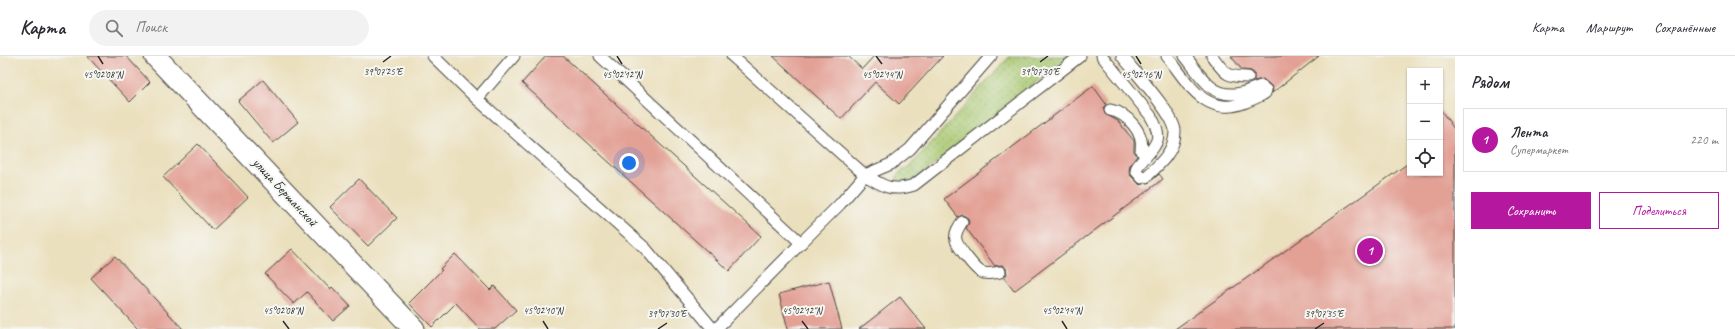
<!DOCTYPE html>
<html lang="ru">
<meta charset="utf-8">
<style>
:root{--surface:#fff;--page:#f2f2f3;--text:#2b2b33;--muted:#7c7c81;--line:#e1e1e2;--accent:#b5179e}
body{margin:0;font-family:Caveat,sans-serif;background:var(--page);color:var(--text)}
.controls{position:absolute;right:12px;top:12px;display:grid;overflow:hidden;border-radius:0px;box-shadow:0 1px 3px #0004}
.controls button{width:36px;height:36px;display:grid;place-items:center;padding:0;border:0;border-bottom:1px solid var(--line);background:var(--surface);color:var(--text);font:20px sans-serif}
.you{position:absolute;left:629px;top:107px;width:14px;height:14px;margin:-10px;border:3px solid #fff;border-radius:50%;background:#1a73e8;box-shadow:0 0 0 6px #1a73e833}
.badge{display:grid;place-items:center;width:26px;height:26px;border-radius:50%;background:var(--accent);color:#fff;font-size:13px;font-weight:700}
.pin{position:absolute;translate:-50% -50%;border:2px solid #fff;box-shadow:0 1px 4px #0006}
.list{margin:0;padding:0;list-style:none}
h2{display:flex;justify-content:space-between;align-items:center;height:52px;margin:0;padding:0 16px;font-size:17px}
h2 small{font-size:13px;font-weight:400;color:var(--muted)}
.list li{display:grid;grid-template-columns:26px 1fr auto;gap:12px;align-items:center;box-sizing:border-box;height:64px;margin:0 8px 8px;padding:0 8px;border:1px solid var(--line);border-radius:0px}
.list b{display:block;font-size:15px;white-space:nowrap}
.list p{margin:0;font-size:13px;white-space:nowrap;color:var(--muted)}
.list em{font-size:13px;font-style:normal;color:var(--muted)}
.actions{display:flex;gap:8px;padding:12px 16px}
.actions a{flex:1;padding:9px 0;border:1px solid var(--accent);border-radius:0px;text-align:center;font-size:14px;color:var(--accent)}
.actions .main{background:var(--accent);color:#fff}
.icon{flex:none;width:22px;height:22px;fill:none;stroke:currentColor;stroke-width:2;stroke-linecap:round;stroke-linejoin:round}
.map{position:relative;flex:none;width:1455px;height:273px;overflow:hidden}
header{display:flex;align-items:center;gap:24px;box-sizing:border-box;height:56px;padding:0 20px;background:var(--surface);border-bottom:1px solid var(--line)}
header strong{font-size:19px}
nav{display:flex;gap:22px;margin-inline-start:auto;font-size:14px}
.search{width:280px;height:36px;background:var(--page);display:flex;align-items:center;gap:10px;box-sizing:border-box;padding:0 14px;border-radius:22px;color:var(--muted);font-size:15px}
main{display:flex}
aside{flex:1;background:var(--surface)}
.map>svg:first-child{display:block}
</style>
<header>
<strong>Карта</strong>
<div class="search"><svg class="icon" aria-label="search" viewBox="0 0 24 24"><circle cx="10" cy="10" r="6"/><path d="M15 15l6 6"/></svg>Поиск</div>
<nav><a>Карта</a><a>Маршрут</a><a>Сохранённые</a></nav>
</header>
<main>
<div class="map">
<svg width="1455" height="273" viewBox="0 0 1455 273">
<defs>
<pattern id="grass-dots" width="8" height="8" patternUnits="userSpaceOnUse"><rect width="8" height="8" fill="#a7c76f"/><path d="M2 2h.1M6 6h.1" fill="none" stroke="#88a25b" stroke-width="1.8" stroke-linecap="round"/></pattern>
</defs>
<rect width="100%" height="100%" fill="#f6f6f2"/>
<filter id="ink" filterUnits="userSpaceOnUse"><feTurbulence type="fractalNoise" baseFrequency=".025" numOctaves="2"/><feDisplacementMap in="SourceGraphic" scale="8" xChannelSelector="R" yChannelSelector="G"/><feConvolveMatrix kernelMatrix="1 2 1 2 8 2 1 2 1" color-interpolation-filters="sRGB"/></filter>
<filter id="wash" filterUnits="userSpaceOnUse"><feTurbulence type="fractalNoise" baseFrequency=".012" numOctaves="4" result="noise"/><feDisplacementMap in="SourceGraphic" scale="16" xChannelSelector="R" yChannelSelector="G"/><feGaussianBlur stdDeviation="0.9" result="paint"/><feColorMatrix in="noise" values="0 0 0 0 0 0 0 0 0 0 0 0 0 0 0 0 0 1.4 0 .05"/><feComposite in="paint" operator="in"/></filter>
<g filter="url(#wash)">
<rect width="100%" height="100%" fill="#ebe0be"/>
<!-- grass -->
<polygon fill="url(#grass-dots)" stroke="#69794d" points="1010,0 1069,0 925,116 913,124 900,129 896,123 899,117 911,109"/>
<g id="blocks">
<!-- building -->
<g fill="#e3a196">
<polygon points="87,0 126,0 150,26 130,46"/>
<polygon points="546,0 563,0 761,180 729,215 522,27"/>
<polygon points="773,0 848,0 862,13 874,0 943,0 899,48 875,26 841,63"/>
<polygon points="1231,0 1319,0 1272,37 1273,32 1270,29 1263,23 1254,25 1254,17 1251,15 1242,14"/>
<polygon points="263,24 298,66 273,87 238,45"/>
<polygon points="1093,30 1106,48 1103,52 1105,58 1118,65 1134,85 1134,95 1137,100 1130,109 1129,116 1131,120 1140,129 1150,126 1159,118 1163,123 1014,235 1004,222 1007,218 1006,212 1002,209 995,210 966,172 969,167 968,162 963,159 958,161 944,143"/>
<polygon points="1440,53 1455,74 1455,273 1175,273 1410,106 1410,117 1440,117"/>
<polygon points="198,88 248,141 213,174 163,121"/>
<polygon points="359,123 397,162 368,190 330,151"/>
<polygon points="292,193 330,233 332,231 350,250 333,265 307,236 294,248 265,218"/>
<polygon points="455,198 490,234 494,230 516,254 495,273 480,273 456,247 432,271 409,247 442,214 440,213"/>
<polygon points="115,200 183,273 138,273 91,222"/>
<polygon points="829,225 842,273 788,273 779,238"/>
<polygon points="900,241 926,273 859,273"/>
</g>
</g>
</g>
<g filter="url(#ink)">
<use href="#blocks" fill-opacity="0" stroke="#484641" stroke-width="1"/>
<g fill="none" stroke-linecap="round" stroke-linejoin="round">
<defs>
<g id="lane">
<polyline points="433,0 477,43"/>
<polyline points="514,0 477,43 645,192 713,273"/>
<polyline points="600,0 801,187 716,273"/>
<polyline points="732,0 865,119 840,148 801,187"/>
<path d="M1102,0L1150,59C1167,86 1153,90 1137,111L1136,115L1142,122L1146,121C1159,109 1175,95 1175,76C1176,60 1133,14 1122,0"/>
<path d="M1167,0C1188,27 1206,63 1246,46C1252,43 1260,41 1265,37L1266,34L1261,30C1253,32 1243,38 1234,38C1210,40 1199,17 1185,0"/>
<path d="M1212,0C1225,17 1225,21 1248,21"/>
<path d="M1110,54C1127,57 1145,77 1141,95"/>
<path d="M865,119C884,131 892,136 914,129L1080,0"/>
<polyline points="865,119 891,108 910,93 991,0"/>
<path d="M962,166C959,171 954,177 956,184C957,190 975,213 981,216C987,219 993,217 1000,216"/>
</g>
<polyline id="street" points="155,0 414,273"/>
</defs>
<!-- lane casing -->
<use href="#lane" stroke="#484641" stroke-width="13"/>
<!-- street casing -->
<use href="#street" stroke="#484641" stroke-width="23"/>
<!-- lane -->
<use href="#lane" stroke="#fff" stroke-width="11"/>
<!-- street -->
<use href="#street" stroke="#fff" stroke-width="21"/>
</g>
</g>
<!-- ticks -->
<path fill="none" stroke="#2b2b2b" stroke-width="1.5" d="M98,0L103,8M617,0L622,8M876,0L882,8M1136,0L1141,8M383,6L391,0M1040,6L1048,0M283,265L289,273M543,265L548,273M802,265L808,273M1062,265L1067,273M658,273L667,267M1315,273L1324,267"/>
<g text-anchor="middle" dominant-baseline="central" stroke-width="4" stroke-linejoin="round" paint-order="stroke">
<!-- street labels -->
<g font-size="14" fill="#2b2b2b" stroke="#f6f6f2">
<text transform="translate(285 136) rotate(47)">улица Бершанской</text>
</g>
</g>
<g font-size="10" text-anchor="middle" fill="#2b2b2b" stroke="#f6f6f2" stroke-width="4" stroke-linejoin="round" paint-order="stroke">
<text x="383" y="19">39°07'25"E</text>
<text x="1040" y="19">39°07'30"E</text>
<text x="103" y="22">45°02'08"N</text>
<text x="622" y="22">45°02'12"N</text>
<text x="882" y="22">45°02'14"N</text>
<text x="1141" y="22">45°02'16"N</text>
<text x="283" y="258">45°02'08"N</text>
<text x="543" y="258">45°02'10"N</text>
<text x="802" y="258">45°02'12"N</text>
<text x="1062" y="258">45°02'14"N</text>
<text x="667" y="261">39°07'30"E</text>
<text x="1324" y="261">39°07'35"E</text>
</g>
</svg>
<div class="controls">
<button>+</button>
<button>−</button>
<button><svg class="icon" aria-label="locate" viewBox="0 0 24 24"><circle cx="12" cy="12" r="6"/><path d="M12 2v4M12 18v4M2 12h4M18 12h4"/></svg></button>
</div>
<div class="you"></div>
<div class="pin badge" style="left:1370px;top:195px">1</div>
</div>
<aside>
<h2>Рядом<small></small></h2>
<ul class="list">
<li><span class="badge">1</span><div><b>Лента</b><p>Супермаркет</p></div><em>220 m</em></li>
</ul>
<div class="actions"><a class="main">Сохранить</a><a>Поделиться</a></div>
</aside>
</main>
